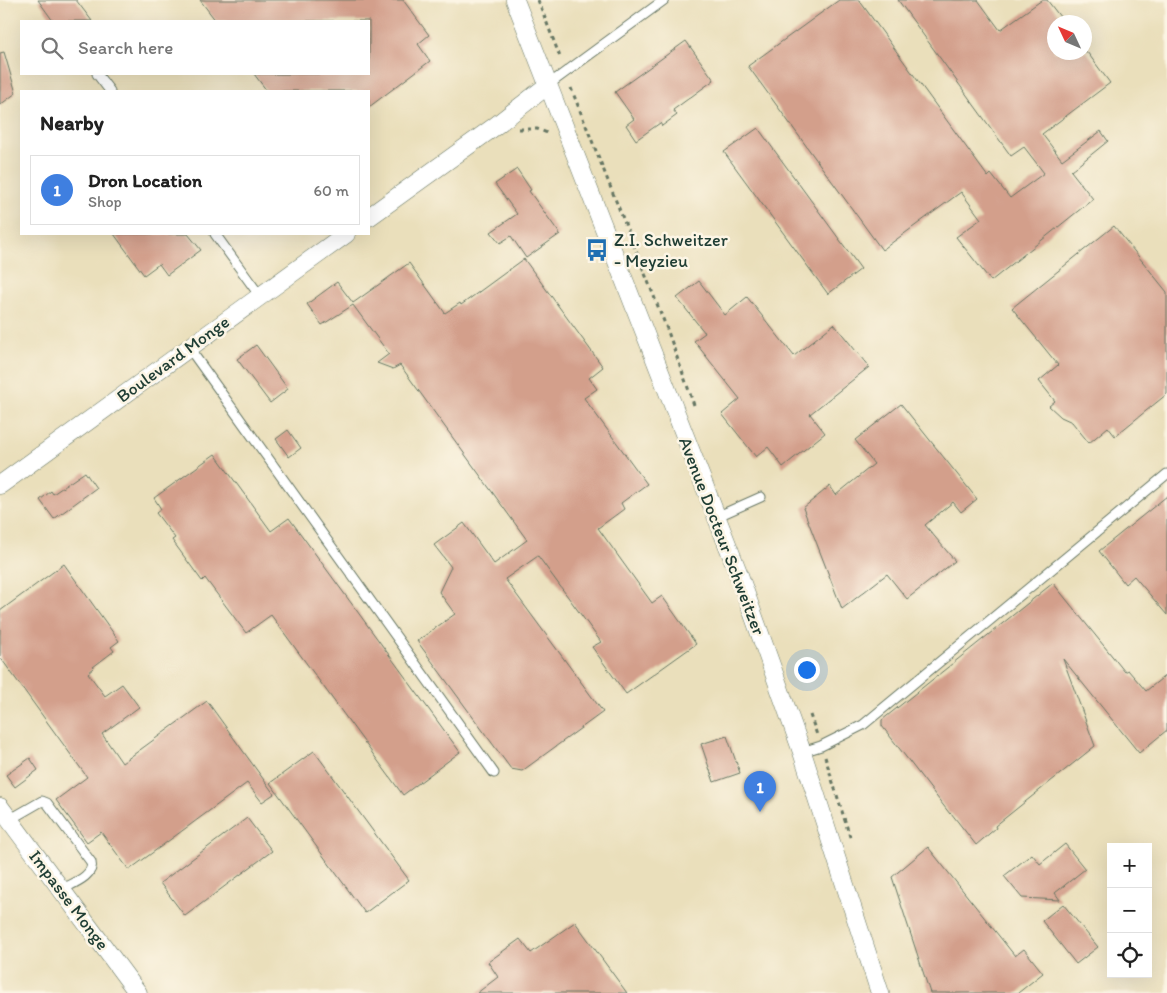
<!DOCTYPE html>
<meta charset="utf-8">
<style>
:root{--surface:#fff;--page:#f2f2f2;--text:#222;--muted:#767676;--line:#e0e0e0;--accent:#1f6fb2}
body{margin:0;font-family:Itim,sans-serif;background:var(--page);color:var(--text)}
.controls{position:absolute;right:15px;bottom:15px;display:grid;overflow:hidden;border-radius:0px;box-shadow:0 5px 20px #0002}
.controls button{width:45px;height:45px;display:grid;place-items:center;padding:0;border:0;border-bottom:1px solid var(--line);background:var(--surface);color:var(--text);font:25px sans-serif}
.compass{position:absolute;left:1047px;top:15px;width:45px;height:45px;border-radius:50%;background:var(--surface);box-shadow:0 5px 20px #0002;rotate:314deg}
.you{position:absolute;left:806px;top:669px;width:18px;height:18px;margin:-12px;border:4px solid #fff;border-radius:50%;background:#1a73e8;box-shadow:0 0 0 8px #1a73e833}
.badge{display:grid;place-items:center;width:32px;height:32px;border-radius:50%;background:var(--accent);color:#fff;font-size:16px;font-weight:700}
.pin{position:absolute;translate:-50% -41px;filter:drop-shadow(0 1px 2px #0008)}
.pin::after{content:'';position:absolute;top:26px;width:18px;height:15px;background:inherit;clip-path:polygon(0 0,100% 0,50% 100%)}
.list{margin:0;padding:0;list-style:none}
h2{display:flex;justify-content:space-between;align-items:center;height:65px;margin:0;padding:0 20px;font-size:21px}
h2 small{font-size:16px;font-weight:400;color:var(--muted)}
.list li{display:grid;grid-template-columns:32px 1fr auto;gap:15px;align-items:center;box-sizing:border-box;height:70px;margin:0 10px 10px;padding:0 10px;border:1px solid var(--line);border-radius:0px}
.list b{display:block;font-size:19px;white-space:nowrap}
.list p{margin:0;font-size:16px;white-space:nowrap;color:var(--muted)}
.list em{font-size:16px;font-style:normal;color:var(--muted)}
.icon{flex:none;width:28px;height:28px;fill:none;stroke:currentColor;stroke-width:2;stroke-linecap:round;stroke-linejoin:round}
.map{position:relative;flex:none;width:1167px;height:993px;overflow:hidden}
.search{position:absolute;background:var(--surface);box-shadow:0 5px 20px #0002;left:20px;top:20px;width:350px;height:55px;display:flex;align-items:center;gap:12px;box-sizing:border-box;padding:0 18px;border-radius:0px;color:var(--muted);font-size:19px}
.panel{position:absolute;background:var(--surface);box-shadow:0 5px 20px #0002;left:20px;top:90px;width:350px;height:145px;border-radius:0px}
.map>svg:first-child{display:block}
</style>
<div class="map">
<svg width="1167" height="993" viewBox="0 0 1167 993">
<rect width="100%" height="100%" fill="#fcf5e5"/>
<filter id="ink" filterUnits="userSpaceOnUse"><feTurbulence type="fractalNoise" baseFrequency=".02" numOctaves="2"/><feDisplacementMap in="SourceGraphic" scale="10" xChannelSelector="R" yChannelSelector="G"/><feConvolveMatrix kernelMatrix="1 2 1 2 8 2 1 2 1" color-interpolation-filters="sRGB"/></filter>
<filter id="wash" filterUnits="userSpaceOnUse"><feTurbulence type="fractalNoise" baseFrequency=".0096" numOctaves="4" result="noise"/><feDisplacementMap in="SourceGraphic" scale="20" xChannelSelector="R" yChannelSelector="G"/><feGaussianBlur stdDeviation="1.12" result="paint"/><feColorMatrix in="noise" values="0 0 0 0 0 0 0 0 0 0 0 0 0 0 0 0 0 1.4 0 .05"/><feComposite in="paint" operator="in"/></filter>
<g filter="url(#wash)">
<rect width="100%" height="100%" fill="#eadfbb"/>
<g id="blocks">
<!-- building -->
<g fill="#d39f8b">
<polygon points="38,0 76,0 92,21 53,21"/>
<polygon points="200,0 403,0 429,35 418,44 430,61 369,107 369,91 267,91 254,74 369,74 369,21 216,21"/>
<polygon points="839,0 859,0 988,177 991,174 1010,198 1044,173 1024,147 1011,156 898,0 978,0 1000,30 1042,0 1047,0 1064,22 1054,22 1054,52 1087,52 1110,83 1042,134 1062,160 1101,131 1108,141 1071,171 1093,199 991,281 956,237 981,219 961,192 882,250 748,66"/>
<polygon points="686,41 714,80 673,110 677,115 662,126 660,123 636,140 626,125 634,119 615,92"/>
<polygon points="4,52 16,93 0,105 0,53"/>
<polygon points="758,128 861,269 828,294 724,152"/>
<polygon points="517,169 531,190 529,191 560,234 526,258 511,236 500,243 491,232 517,214 495,184"/>
<polygon points="1114,226 1167,292 1167,394 1115,436 1108,427 1089,443 1072,422 1061,417 1049,406 1055,401 1039,381 1058,365 1012,308"/>
<polygon points="114,234 188,234 201,250 167,275 159,264 144,275"/>
<polygon points="524,259 603,367 589,378 597,389 584,398 647,484 621,503 624,509 598,528 652,603 662,596 696,644 626,694 592,647 601,642 538,556 505,579 603,712 522,771 511,769 417,641 455,614 439,592 451,567 434,545 464,523 494,564 527,540 400,365 393,369 377,363 389,354 353,305 322,325 307,304 337,282 353,303 409,263 445,313 460,303 461,305"/>
<polygon points="699,281 725,315 747,297 794,356 834,324 869,367 810,414 825,433 783,467 768,447 756,457 722,414 740,399 694,341 705,333 677,298"/>
<polygon points="256,345 288,389 270,403 237,359"/>
<polygon points="901,404 977,499 961,512 953,502 925,525 955,561 907,599 887,574 842,609 803,508 830,486 836,495 874,464 855,440"/>
<polygon points="288,430 301,448 289,457 276,439"/>
<polygon points="215,454 271,531 289,518 460,752 403,795 271,615 246,633 205,578 202,581 172,540 175,538 156,513 161,509 154,498"/>
<polygon points="85,472 96,488 54,519 40,500 51,491 53,494"/>
<polygon points="1167,496 1167,615 1134,576 1125,584 1099,551"/>
<polygon points="64,564 119,641 111,647 114,651 93,667 94,668 88,673 105,696 122,684 139,707 102,734 122,763 207,701 274,794 262,802 247,783 129,870 101,832 87,842 56,800 87,777 0,657 0,611"/>
<polygon points="1053,583 1125,672 1128,670 1146,691 1167,674 1167,730 1139,753 1063,659 1095,746 995,826 996,828 976,845 951,813 950,814 882,726 882,720"/>
<polygon points="727,736 740,773 714,782 701,744"/>
<polygon points="314,751 409,880 365,913 270,783"/>
<polygon points="30,758 38,770 15,787 6,775"/>
<polygon points="247,818 272,851 185,916 160,883"/>
<polygon points="1065,844 1085,869 1055,893 1060,900 1022,898 1004,876 1032,854 1040,864"/>
<polygon points="928,847 1015,956 1024,949 1043,973 1018,993 930,993 892,877"/>
<polygon points="1063,904 1098,947 1076,964 1042,921"/>
<polygon points="575,922 627,993 477,993 498,977 488,962 520,939 531,953"/>
</g>
</g>
</g>
<g filter="url(#ink)">
<use href="#blocks" fill-opacity="0" stroke="#667663" stroke-width="1"/>
<g fill="none" stroke-linecap="round" stroke-linejoin="round">
<defs>
<g id="service">
<polyline points="97,74 110,91"/>
<polyline points="548,85 664,0"/>
<polyline points="215,234 260,296"/>
<polyline points="189,348 494,773"/>
<polyline points="716,517 761,497"/>
<polyline points="802,752 821,746 863,725 1167,474"/>
<path d="M9,820L42,801L47,803L91,862C95,876 71,884 61,890"/>
</g>
<g id="minor">
<polyline points="515,0 738,572 802,752 880,993"/>
<polyline points="369,217 494,127 548,85"/>
<polyline points="0,485 346,234"/>
<polyline points="0,807 138,993"/>
</g>
</defs>
<!-- service casing -->
<use href="#service" stroke="#667663" stroke-width="11"/>
<!-- minor casing -->
<use href="#minor" stroke="#667663" stroke-width="19"/>
<!-- path -->
<g stroke="#667663" stroke-width="3" stroke-dasharray="4 4" stroke-linecap="butt">
<polyline points="538,0 560,57"/>
<polyline points="571,88 667,329 694,405"/>
<polyline points="519,129 537,129 550,134"/>
<polyline points="810,715 817,735"/>
<polyline points="825,757 851,840"/>
</g>
<!-- service -->
<use href="#service" stroke="#fff" stroke-width="9"/>
<!-- minor -->
<use href="#minor" stroke="#fff" stroke-width="18"/>
</g>
</g>
<!-- icons -->
<defs>
<symbol id="bus-bare" viewBox="-9 -9 18 18"><path d="M-5-6H5V4H4V6H2V4H-2V6H-4V4H-5ZM-3.5-4V0h7V-4ZM-3.5 1.2v1.5H-2V1.2ZM2 1.2v1.5H3.5V1.2Z" fill="#1f6fb2" stroke="#fcf5e5" stroke-width="2.5" paint-order="stroke"/></symbol>
</defs>
<g fill-rule="evenodd">
<use href="#bus-bare" x="581" y="234" width="32" height="32"/>
</g>
<g text-anchor="middle" dominant-baseline="central" stroke-width="5" stroke-linejoin="round" paint-order="stroke">
<!-- poi labels -->
<g font-size="18" fill="#1f3d34" stroke="#fcf5e5" text-anchor="start">
<text x="614" y="240">Z.I. Schweitzer<tspan x="614" dy="21">- Meyzieu</tspan></text>
</g>
<!-- street labels -->
<g font-size="18" fill="#1f3d34" stroke="#fcf5e5">
<text transform="translate(173 359) rotate(-36)">Boulevard Monge</text>
<text transform="translate(722 536) rotate(69)">Avenue Docteur Schweitzer</text>
<text transform="translate(69 900) rotate(53)">Impasse Monge</text>
</g>
</g>
</svg>
<div class="controls">
<button>+</button>
<button>−</button>
<button><svg class="icon" aria-label="locate" viewBox="0 0 24 24"><circle cx="12" cy="12" r="6"/><path d="M12 2v4M12 18v4M2 12h4M18 12h4"/></svg></button>
</div>
<svg class="compass" viewBox="-18 -18 36 36"><path d="M0-13l5 13h-10z" fill="#e53935"/><path d="M0 13l5-13h-10z" fill="#767676"/></svg>
<div class="you"></div>
<div class="pin badge" style="left:760px;top:812px;background:#3f7fe0">1</div>
<div class="search"><svg class="icon" aria-label="search" viewBox="0 0 24 24"><circle cx="10" cy="10" r="6"/><path d="M15 15l6 6"/></svg>Search here</div>
<section class="panel">
<h2>Nearby<small></small></h2>
<ul class="list">
<li><span class="badge" style="background:#3f7fe0">1</span><div><b>Dron Location</b><p>Shop</p></div><em>60 m</em></li>
</ul>
</section>
</div>
